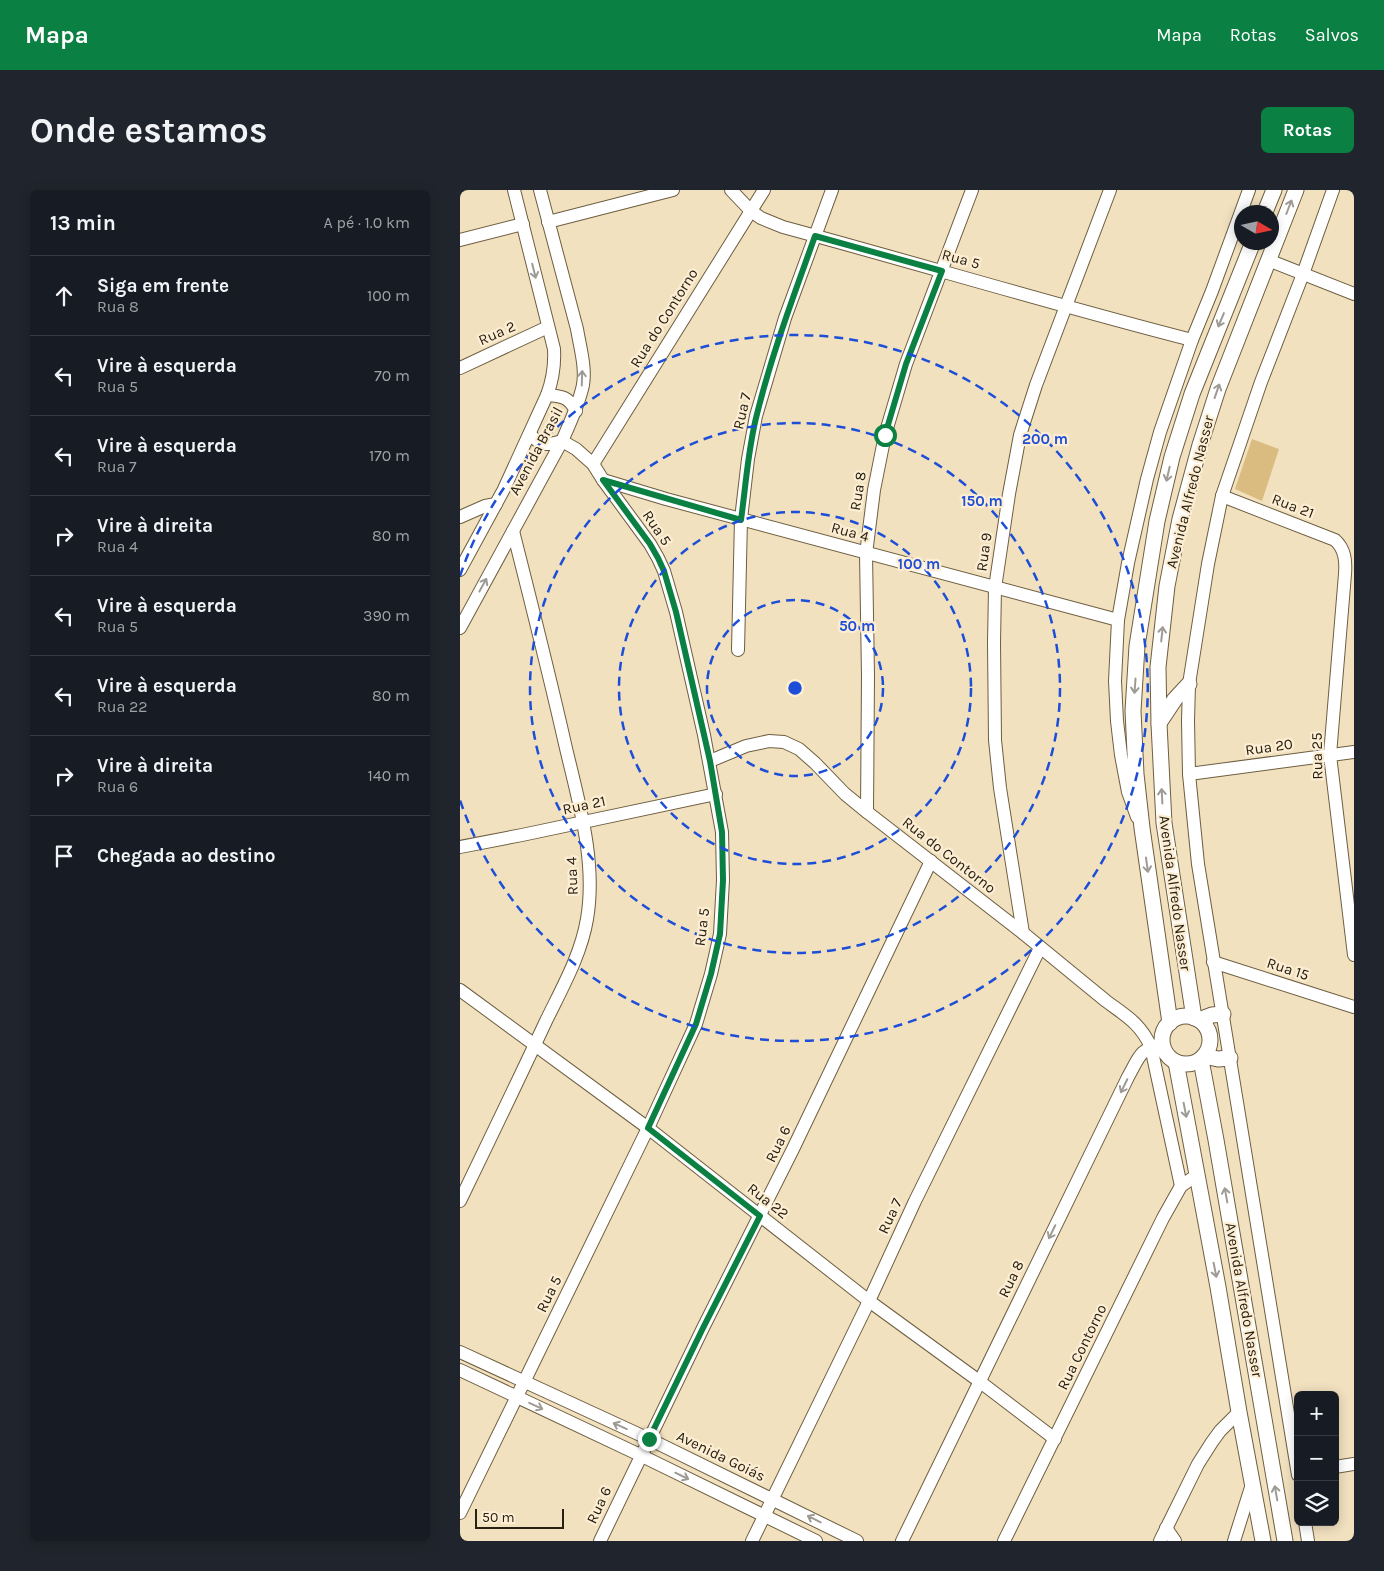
<!DOCTYPE html>
<html lang="pt">
<meta charset="utf-8">
<style>
:root{--surface:#171b24;--page:#20242c;--text:#f1f3f6;--muted:#9ea1a6;--line:#363941;--accent:#0b8043}
body{margin:0;font-family:Karla,sans-serif;background:var(--page);color:var(--text)}
.controls{position:absolute;right:15px;bottom:15px;display:grid;overflow:hidden;border-radius:8px;box-shadow:0 2px 12px #0003}
.controls button{width:45px;height:45px;display:grid;place-items:center;padding:0;border:0;border-bottom:1px solid var(--line);background:var(--surface);color:var(--text);font:25px sans-serif}
.compass{position:absolute;left:774px;top:15px;width:45px;height:45px;border-radius:50%;background:var(--surface);box-shadow:0 2px 12px #0003;rotate:99deg}
.scale{position:absolute;left:15px;bottom:12px;width:89px;box-sizing:border-box;padding-left:5px;border:2px solid #272114;border-top:0;font-size:14px;line-height:18px;white-space:nowrap;color:#272114;-webkit-text-stroke:4px #fdeed3;paint-order:stroke}
.stop{position:absolute;width:15px;height:15px;margin:-11px;border:4px solid #0b8043;border-radius:50%;background:#fff}
.stop.end{background:#0b8043;border-color:#fff;box-shadow:0 1px 5px #0008}
.list{margin:0;padding:0;list-style:none}
h2{display:flex;justify-content:space-between;align-items:center;height:65px;margin:0;padding:0 20px;font-size:21px}
h2 small{font-size:16px;font-weight:400;color:var(--muted)}
.list li{display:grid;grid-template-columns:32px 1fr auto;gap:15px;align-items:center;box-sizing:border-box;height:80px;padding:0 20px;border-top:1px solid var(--line)}
.list b{display:block;font-size:19px;white-space:nowrap}
.list p{margin:0;font-size:16px;white-space:nowrap;color:var(--muted)}
.list em{font-size:16px;font-style:normal;color:var(--muted)}
.icon{flex:none;width:28px;height:28px;fill:none;stroke:currentColor;stroke-width:2;stroke-linecap:round;stroke-linejoin:round}
.map{position:relative;flex:none;width:894px;height:1351px;overflow:hidden;border-radius:8px}
header{display:flex;align-items:center;gap:30px;box-sizing:border-box;height:70px;padding:0 25px;background:var(--accent);color:#fff}
header strong{font-size:24px}
nav{display:flex;gap:28px;margin-inline-start:auto;font-size:18px}
.intro{display:flex;align-items:center;justify-content:space-between;box-sizing:border-box;height:120px;padding:0 30px}
h1{margin:0;font-size:35px}
.button{padding:12px 22px;border-radius:8px;background:var(--accent);color:#fff;font-size:18px;font-weight:700}
main{display:flex;gap:30px;padding:0 30px}
aside{flex:1;background:var(--surface);border-radius:8px;box-shadow:0 2px 12px #0003}
.map>svg:first-child{display:block}
</style>
<header>
<strong>Mapa</strong>
<nav><a>Mapa</a><a>Rotas</a><a>Salvos</a></nav>
</header>
<div class="intro"><h1>Onde estamos</h1><a class="button">Rotas</a></div>
<main>
<aside>
<h2>13 min<small>A pé · 1.0 km</small></h2>
<ul class="list">
<li><svg class="icon" aria-label="ahead" viewBox="0 0 24 24"><path d="M12 20V5M6 11l6-6 6 6"/></svg><div><b>Siga em frente</b><p>Rua 8</p></div><em>100 m</em></li>
<li><svg class="icon" aria-label="left" viewBox="0 0 24 24"><path d="M17 20v-9H6M10 6l-5 5 5 5"/></svg><div><b>Vire à esquerda</b><p>Rua 5</p></div><em>70 m</em></li>
<li><svg class="icon" aria-label="left" viewBox="0 0 24 24"><path d="M17 20v-9H6M10 6l-5 5 5 5"/></svg><div><b>Vire à esquerda</b><p>Rua 7</p></div><em>170 m</em></li>
<li><svg class="icon" aria-label="right" viewBox="0 0 24 24"><path d="M7 20v-9h11M14 6l5 5-5 5"/></svg><div><b>Vire à direita</b><p>Rua 4</p></div><em>80 m</em></li>
<li><svg class="icon" aria-label="left" viewBox="0 0 24 24"><path d="M17 20v-9H6M10 6l-5 5 5 5"/></svg><div><b>Vire à esquerda</b><p>Rua 5</p></div><em>390 m</em></li>
<li><svg class="icon" aria-label="left" viewBox="0 0 24 24"><path d="M17 20v-9H6M10 6l-5 5 5 5"/></svg><div><b>Vire à esquerda</b><p>Rua 22</p></div><em>80 m</em></li>
<li><svg class="icon" aria-label="right" viewBox="0 0 24 24"><path d="M7 20v-9h11M14 6l5 5-5 5"/></svg><div><b>Vire à direita</b><p>Rua 6</p></div><em>140 m</em></li>
<li><svg class="icon" aria-label="arrive" viewBox="0 0 24 24"><path d="M6 21V4h12l-3 4 3 4H6"/></svg><div><b>Chegada ao destino</b></div></li>
</ul>
</aside>
<div class="map">
<svg width="894" height="1351" viewBox="0 0 894 1351">
<rect width="100%" height="100%" fill="#f2e1bf"/>
<!-- building -->
<polygon fill="#dabc80" points="792,249 819,259 802,311 775,299"/>
<g fill="none" stroke-linecap="round" stroke-linejoin="round">
<defs>
<g id="minor">
<path d="M271,0L291,21L301,28L323,37C460,74 595,115 732,150"/>
<polyline points="88,32 213,0"/>
<polyline points="0,50 63,34"/>
<polyline points="808,70 894,104"/>
<polyline points="0,178 88,137"/>
<path d="M87,205C102,206 109,207 116,221"/>
<path d="M70,244C80,256 87,256 102,251"/>
<polyline points="133,274 304,0"/>
<polyline points="143,290 206,309 658,430"/>
<path d="M762,306L875,350C885,359 886,371 885,384L870,565L894,765"/>
<polyline points="0,327 25,316 36,314"/>
<path d="M0,380L44,299L87,205C93,189 95,176 94,159L54,0"/>
<path d="M0,438L102,251C110,233 119,214 123,195C126,177 120,157 117,139L80,0"/>
<polyline points="278,460 281,329 288,269 296,226 325,128 372,0"/>
<path d="M250,571L286,556L309,551L324,552L339,559L355,573L385,604L407,622L563,743L646,811C666,826 680,833 691,857L721,996"/>
<polyline points="729,584 894,562"/>
<polyline points="407,622 408,486 406,364 414,300 425,245 446,174 512,0"/>
<polyline points="677,627 668,602 661,565 657,531 655,491 658,430 668,373 687,289 700,242 732,150 752,101 789,0"/>
<polyline points="0,657 62,645 256,604"/>
<polyline points="563,743 540,598 535,550 534,453 535,398 549,304 560,245 576,195 650,0"/>
<polyline points="753,772 894,817"/>
<polyline points="0,800 188,938 409,1111 519,1191 595,1249"/>
<path d="M0,1011C29,951 58,891 86,831C102,798 121,765 127,729C137,671 118,610 105,554C89,483 71,412 53,341"/>
<polyline points="0,1162 189,1249 397,1351"/>
<polyline points="0,1180 180,1265 356,1351"/>
<polyline points="875,1277 894,1274"/>
<polyline points="838,1285 738,674 729,584 728,531 729,494 748,374 762,306 801,192 843,84 873,0"/>
<polyline points="0,1323 188,938 236,834 251,784 260,744 263,690 262,642 244,545 216,422 204,381 198,368 190,354 143,290 133,274 116,259 102,251"/>
<polyline points="845,1332 848,1351"/>
<polyline points="706,1338 715,1351"/>
<polyline points="140,1351 243,1138 333,959 471,671"/>
<polyline points="292,1351 409,1111 455,1011 580,758"/>
<path d="M442,1351L668,887C679,868 679,859 702,854"/>
<polyline points="544,1351 703,1028 721,996 737,985"/>
<polyline points="700,1351 738,1274 752,1252 760,1241 779,1222"/>
<polyline points="774,1351 792,1294"/>
</g>
<g id="major">
<polyline points="805,22 814,0"/>
<polyline points="699,533 715,509 729,494"/>
<circle cx="726" cy="850" r="24"/>
<polyline points="734,828 704,633 699,534 698,477 707,396 720,329 740,255 758,199 836,0"/>
<polyline points="739,830 752,825 763,824"/>
<polyline points="710,833 682,638 676,584 673,521 677,456 697,331 712,267 732,204 793,52"/>
<polyline points="744,866 758,869 770,868"/>
<polyline points="741,870 756,950 825,1351"/>
<polyline points="716,872 758,1097 779,1222 803,1351"/>
</g>
</defs>
<!-- minor casing -->
<use href="#minor" stroke="#6d5e40" stroke-width="14"/>
<!-- major casing -->
<use href="#major" stroke="#6d5e40" stroke-width="17"/>
<!-- minor -->
<use href="#minor" stroke="#fff" stroke-width="12"/>
<!-- major -->
<use href="#major" stroke="#fff" stroke-width="15"/>
</g>
<!-- one-way arrows -->
<defs><path id="oneway-shaft" d="M-6 0H5M1.5-3L5.5 0L1.5 3" fill="none" stroke-width="1.6" stroke-linecap="round" stroke-linejoin="round" transform="scale(1.25)"/></defs>
<g stroke="#9e9b95">
<use href="#oneway-shaft" transform="translate(829 17) rotate(-69)"/>
<use href="#oneway-shaft" transform="translate(74 81) rotate(76)"/>
<use href="#oneway-shaft" transform="translate(761 130) rotate(113)"/>
<use href="#oneway-shaft" transform="translate(122 188) rotate(-88)"/>
<use href="#oneway-shaft" transform="translate(757 201) rotate(-71)"/>
<use href="#oneway-shaft" transform="translate(708 284) rotate(103)"/>
<use href="#oneway-shaft" transform="translate(23 395) rotate(-61)"/>
<use href="#oneway-shaft" transform="translate(702 444) rotate(-84)"/>
<use href="#oneway-shaft" transform="translate(675 496) rotate(94)"/>
<use href="#oneway-shaft" transform="translate(702 606) rotate(-93)"/>
<use href="#oneway-shaft" transform="translate(687 675) rotate(82)"/>
<use href="#oneway-shaft" transform="translate(664 896) rotate(116)"/>
<use href="#oneway-shaft" transform="translate(725 920) rotate(79)"/>
<use href="#oneway-shaft" transform="translate(766 1005) rotate(-100)"/>
<use href="#oneway-shaft" transform="translate(592 1042) rotate(116)"/>
<use href="#oneway-shaft" transform="translate(755 1080) rotate(79)"/>
<use href="#oneway-shaft" transform="translate(76 1216) rotate(25)"/>
<use href="#oneway-shaft" transform="translate(160 1236) rotate(-156)"/>
<use href="#oneway-shaft" transform="translate(222 1286) rotate(26)"/>
<use href="#oneway-shaft" transform="translate(816 1303) rotate(-100)"/>
<use href="#oneway-shaft" transform="translate(354 1329) rotate(-153)"/>
</g>
<g fill="none" stroke-linecap="round" stroke-linejoin="round">
<!-- route -->
<path stroke="#0b8043" stroke-width="6" d="M189,1249L243,1138L300,1026L188,938L236,834L251,784L260,744L263,690L262,642L250,571L216,422L204,381L198,368L190,354L143,290L281,330C286,294 288,258 297,224C312,163 334,105 355,46L482,81L446,174L425,245"/>
</g>
<!-- distance rings -->
<g fill="none" stroke="#1d4ed8" stroke-width="2.5" stroke-dasharray="9 6">
<circle cx="335" cy="498" r="88"/>
<circle cx="335" cy="498" r="176"/>
<circle cx="335" cy="498" r="265"/>
<path d="M0 386A353 353 0 1 1 0 610"/>
</g>
<g text-anchor="middle" dominant-baseline="central" stroke-width="4.5" stroke-linejoin="round" paint-order="stroke">
<!-- street labels -->
<g font-size="15" fill="#272114" stroke="#fdeed3">
<text transform="translate(501 69) rotate(15)">Rua 5</text>
<text transform="translate(204 128) rotate(-58)">Rua do Contorno</text>
<text transform="translate(37 143) rotate(-24)">Rua 2</text>
<text transform="translate(282 221) rotate(-77)">Rua 7</text>
<text transform="translate(76 261) rotate(-62)">Avenida Brasil</text>
<text transform="translate(398 301) rotate(-81)">Rua 8</text>
<text transform="translate(730 302) rotate(-76)">Avenida Alfredo Nasser</text>
<text transform="translate(833 316) rotate(21)">Rua 21</text>
<text transform="translate(197 338) rotate(56)">Rua 5</text>
<text transform="translate(390 342) rotate(15)">Rua 4</text>
<text transform="translate(524 362) rotate(-82)">Rua 9</text>
<text transform="translate(809 557) rotate(-8)">Rua 20</text>
<text transform="translate(857 566) rotate(-91)">Rua 25</text>
<text transform="translate(124 615) rotate(-12)">Rua 21</text>
<text transform="translate(489 665) rotate(38)">Rua do Contorno</text>
<text transform="translate(112 686) rotate(-92)">Rua 4</text>
<text transform="translate(715 703) rotate(82)">Avenida Alfredo Nasser</text>
<text transform="translate(242 737) rotate(-83)">Rua 5</text>
<text transform="translate(828 779) rotate(18)">Rua 15</text>
<text transform="translate(318 954) rotate(-64)">Rua 6</text>
<text transform="translate(308 1011) rotate(38)">Rua 22</text>
<text transform="translate(430 1026) rotate(-65)">Rua 7</text>
<text transform="translate(551 1089) rotate(-64)">Rua 8</text>
<text transform="translate(89 1104) rotate(-64)">Rua 5</text>
<text transform="translate(784 1110) rotate(80)">Avenida Alfredo Nasser</text>
<text transform="translate(622 1157) rotate(-64)">Rua Contorno</text>
<text transform="translate(261 1266) rotate(26)">Avenida Goiás</text>
<text transform="translate(139 1315) rotate(-65)">Rua 6</text>
</g>
</g>
<circle cx="335" cy="498" r="8" fill="#1d4ed8" stroke="#fdeed3" stroke-width="2.5"/>
<g font-size="15" text-anchor="middle" font-weight="bold" fill="#1d4ed8" stroke="#fdeed3" stroke-width="4.5" stroke-linejoin="round" paint-order="stroke">
<text x="585" y="254">200 m</text>
<text x="522" y="316">150 m</text>
<text x="459" y="379">100 m</text>
<text x="397" y="441">50 m</text>
</g>
</svg>
<div class="controls">
<button>+</button>
<button>−</button>
<button><svg class="icon" aria-label="layers" viewBox="0 0 24 24"><path d="M12 4l9 5-9 5-9-5zM3 14l9 5 9-5"/></svg></button>
</div>
<svg class="compass" viewBox="-18 -18 36 36"><path d="M0-13l5 13h-10z" fill="#e53935"/><path d="M0 13l5-13h-10z" fill="#9ea1a6"/></svg>
<div class="scale">50 m</div>
<div class="stop" style="left:425px;top:245px"></div>
<div class="stop end" style="left:189px;top:1249px"></div>
</div>
</main>
